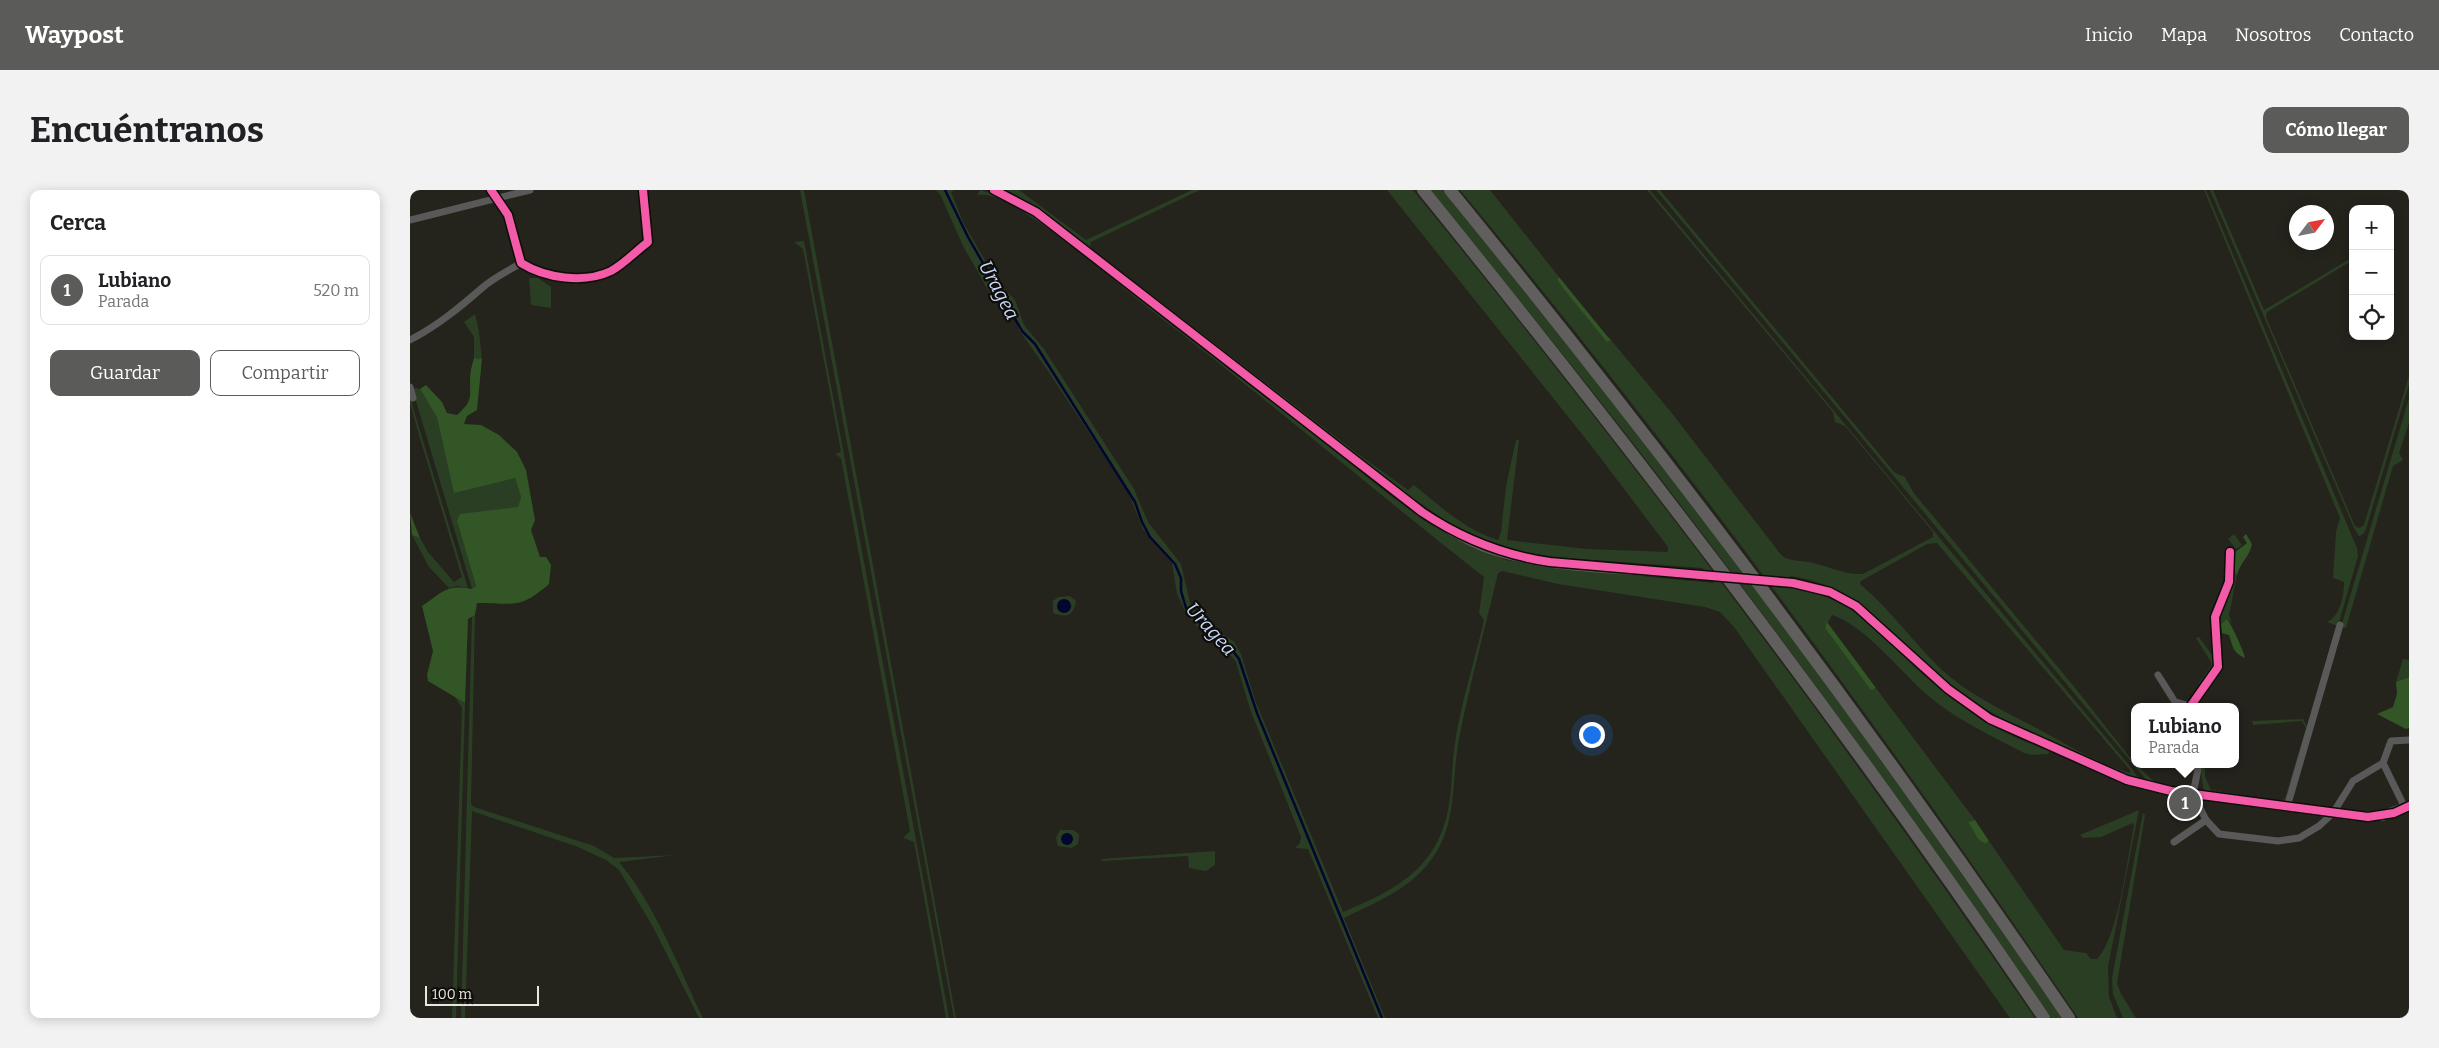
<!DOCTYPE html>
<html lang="es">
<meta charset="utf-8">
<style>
:root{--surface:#fff;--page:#f2f2f2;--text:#202124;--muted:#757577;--line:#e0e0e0;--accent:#5b5b59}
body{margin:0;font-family:Bitter,serif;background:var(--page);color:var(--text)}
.controls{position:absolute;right:15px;top:15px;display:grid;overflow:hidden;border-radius:10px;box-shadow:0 2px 12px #0003}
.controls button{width:45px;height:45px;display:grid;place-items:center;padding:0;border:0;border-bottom:1px solid var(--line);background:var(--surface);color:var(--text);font:25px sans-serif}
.compass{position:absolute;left:1879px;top:15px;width:45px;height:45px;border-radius:50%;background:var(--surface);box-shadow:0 2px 12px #0003;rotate:58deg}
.scale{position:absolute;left:15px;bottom:12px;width:114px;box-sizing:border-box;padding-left:5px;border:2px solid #e8e6de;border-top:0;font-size:14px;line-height:18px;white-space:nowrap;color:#e8e6de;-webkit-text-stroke:4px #0f0d09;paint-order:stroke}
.you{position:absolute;left:1181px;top:544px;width:18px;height:18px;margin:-12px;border:4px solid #fff;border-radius:50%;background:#1a73e8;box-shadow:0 0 0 8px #1a73e833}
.badge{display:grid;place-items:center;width:32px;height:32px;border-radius:50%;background:var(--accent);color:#fff;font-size:16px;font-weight:700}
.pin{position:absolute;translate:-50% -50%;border:2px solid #fff;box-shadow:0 1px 5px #0006}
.popup{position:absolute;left:1721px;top:513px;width:108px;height:65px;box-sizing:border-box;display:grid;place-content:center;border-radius:10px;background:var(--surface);filter:drop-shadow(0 1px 4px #0005);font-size:16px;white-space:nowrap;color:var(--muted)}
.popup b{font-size:19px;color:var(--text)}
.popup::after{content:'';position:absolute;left:50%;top:100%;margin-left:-10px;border:10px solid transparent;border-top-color:var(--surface)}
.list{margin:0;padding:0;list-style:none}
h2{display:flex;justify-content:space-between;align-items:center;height:65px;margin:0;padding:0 20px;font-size:21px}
h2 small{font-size:16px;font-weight:400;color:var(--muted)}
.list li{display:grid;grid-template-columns:32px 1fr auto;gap:15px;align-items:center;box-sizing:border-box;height:70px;margin:0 10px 10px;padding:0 10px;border:1px solid var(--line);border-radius:10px}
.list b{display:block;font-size:19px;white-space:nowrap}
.list p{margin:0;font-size:16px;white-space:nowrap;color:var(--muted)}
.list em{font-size:16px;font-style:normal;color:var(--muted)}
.actions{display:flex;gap:10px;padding:15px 20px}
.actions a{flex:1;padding:11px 0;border:1px solid var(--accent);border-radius:10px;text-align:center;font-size:18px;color:var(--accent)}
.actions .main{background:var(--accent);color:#fff}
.icon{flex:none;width:28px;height:28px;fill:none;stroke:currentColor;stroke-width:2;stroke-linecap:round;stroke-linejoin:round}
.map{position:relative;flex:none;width:1999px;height:828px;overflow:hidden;border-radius:10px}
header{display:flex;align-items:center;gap:30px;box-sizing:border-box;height:70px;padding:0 25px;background:var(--accent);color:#fff}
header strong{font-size:24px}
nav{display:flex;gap:28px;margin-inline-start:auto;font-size:18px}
.intro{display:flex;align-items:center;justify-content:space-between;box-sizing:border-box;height:120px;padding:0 30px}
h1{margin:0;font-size:35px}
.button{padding:12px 22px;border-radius:10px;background:var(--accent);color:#fff;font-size:18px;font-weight:700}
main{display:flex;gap:30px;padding:0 30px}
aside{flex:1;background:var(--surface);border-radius:10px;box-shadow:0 2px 12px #0003}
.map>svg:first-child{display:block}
</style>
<header>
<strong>Waypost</strong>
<nav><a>Inicio</a><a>Mapa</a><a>Nosotros</a><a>Contacto</a></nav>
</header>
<div class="intro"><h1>Encuéntranos</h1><a class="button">Cómo llegar</a></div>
<main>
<aside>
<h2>Cerca<small></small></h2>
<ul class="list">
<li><span class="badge">1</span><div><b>Lubiano</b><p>Parada</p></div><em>520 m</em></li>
</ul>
<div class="actions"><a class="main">Guardar</a><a>Compartir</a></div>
</aside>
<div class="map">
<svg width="1999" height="828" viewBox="0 0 1999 828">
<rect width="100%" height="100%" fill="#24231c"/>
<!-- green -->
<g fill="#2a3e24" fill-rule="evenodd">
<polygon points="390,0 394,0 546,828 544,828"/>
<path d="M526,0H545L541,2L553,32L588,93L605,110L614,135L634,159L724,299L738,332L771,374L780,413L792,429L824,452L831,464L845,510L933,722C980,702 1021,683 1036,629C1043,604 1041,578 1045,553C1051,512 1065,470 1074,430L1069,423L1074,387C962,299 854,207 741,120C698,86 656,48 609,19C597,12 582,3 567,5L570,0L590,6L625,27L842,195L977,303L1015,331L1045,349L1096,370L1127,376L1304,393L1292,378L1144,367L1114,362L1066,348L1040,334L973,287L628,18L595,0H609L676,50L782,0H790L681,52L680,57L944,261L998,300L1004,295C1030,316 1055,340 1088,350L1091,342L1096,296L1106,250H1109L1097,350L1177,359L1258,362V357L1183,258L977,0H1003C1222,267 1429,543 1625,828H1600L1324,437L1310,422L1295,417L1148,394L1092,381L1088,383C1075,438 1060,494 1049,549C1041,590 1048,635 1021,670C999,700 966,712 934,728L975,828H968L898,659L885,658L890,653L891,647L840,519L826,472L816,459L797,447L777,425L767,404L762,373L733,339L718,302L638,181L609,140L601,116L581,105L553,56L531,6Z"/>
<path d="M1019,0H1033L1254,276L1433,515L1653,828H1641C1515,643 1383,462 1247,284C1173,188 1096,94 1019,0Z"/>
<path d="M1050,0H1080L1149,87L1147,89L1152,97L1197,151L1201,150L1261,222L1372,366C1382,372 1392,370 1403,373C1420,377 1436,385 1453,384L1523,347V342L1435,236L1425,232L1423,222L1237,0H1240L1722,579L1729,589L1726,591C1669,565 1610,542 1558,508C1494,467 1462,396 1379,386L1387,399C1450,412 1464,440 1508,480C1546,514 1591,547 1641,560L1638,564L1623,565L1614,563C1580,545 1545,529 1516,504C1490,481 1454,435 1422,425L1415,438L1461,499L1466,498L1565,630L1558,632L1568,649L1575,654L1579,651L1654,760L1676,763L1681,769H1687C1709,746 1717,669 1724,636L1723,633L1691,647L1673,648L1670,645L1729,620L1698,777L1699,807L1707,828H1668C1475,543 1270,265 1050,0ZM1527,353L1720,580V583C1692,575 1666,560 1641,546C1604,525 1563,509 1531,479C1503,452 1481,420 1450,394L1451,391L1517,354Z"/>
<polygon points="1246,0 1250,0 1485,283 1495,287 1503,302 1666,499 1725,574 1747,594 1738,592"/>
<path d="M1794,0H1796L1947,358L1948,366L1928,436L1917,432C1930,426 1934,406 1934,392L1923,388L1926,342L1930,328Z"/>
<polygon points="1800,0 1803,0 1854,120 1943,67 1943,70 1857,122 1856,127 1945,336 1949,338 1954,335 1999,186 1999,194 1956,339 1953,344 1949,346 1944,338"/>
<polygon points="394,51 526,757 539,828 536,828 504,652 493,648 500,641 431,268 425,264 431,262 393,59 384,52"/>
<polygon points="119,88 128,88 141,97 141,118 121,115"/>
<polygon points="65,124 69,142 72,169 64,168 64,147 54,132"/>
<polygon points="5,198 10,199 27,226 33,254 105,288 111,307 108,317 47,331 66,396 62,399 3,201"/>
<polygon points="0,204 3,218 58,398 47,396 39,398 19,377 2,345 10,348 18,362 44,392 52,387 9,245 0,213"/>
<polygon points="1999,208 1999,233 1989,263 1993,270 1983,276 1936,438 1931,437"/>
<polygon points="1824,344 1832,355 1826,359 1818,349"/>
<polygon points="1821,377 1827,385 1819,425 1822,433 1817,429 1811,434 1811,421 1821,394"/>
<path d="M660,406L666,411C664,426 656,428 643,423V411L648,407ZM658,410L662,417L647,419L649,411Z"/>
<path d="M65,425L61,614L64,617L184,656L204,668L266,665L209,672C246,716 268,776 293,828H289L243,737L209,680L196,670L168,657L62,621L55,828H51L62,426Z"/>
<polygon points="1789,447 1805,469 1803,478 1791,496 1789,493 1801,476 1801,472 1786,448"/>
<polygon points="1993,469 1999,470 1999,487 1986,492"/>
<polygon points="45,507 55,513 46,828 42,828 52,518"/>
<polygon points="1893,529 1898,539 1874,613 1794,602 1791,582 1793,574 1795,574 1795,587 1801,600 1871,611 1875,608 1896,538 1892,531 1843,535 1842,531"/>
<polygon points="1733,623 1735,625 1707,793 1711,804 1726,828 1713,828 1703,804 1702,788"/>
<polygon points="650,640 663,640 669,644 668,654 661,658 648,656 646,648"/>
<polygon points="805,661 805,675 796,681 779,678 778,666 692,671 691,669"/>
</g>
<!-- forest -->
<g fill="#335627">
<polygon points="1149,87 1197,146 1201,150 1197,152 1152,97 1147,89"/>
<path d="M64,168L72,169L67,220L57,226L54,234L71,235L89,245L107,262L116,280L125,330L121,340L130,367H136L141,375L139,394C109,420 104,413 67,413L65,425L58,429L55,513L18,491L17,485L23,461L12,416C33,402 36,394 62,399L66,396L47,331L50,324L108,317L111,307L105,288L44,303L27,227L10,199L16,195L32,212L37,223L47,225C63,211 60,207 60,189C60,182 62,175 64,168Z"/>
<polygon points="0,323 10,348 2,345"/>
<path d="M1836,344L1842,354C1840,366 1830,373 1827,385L1821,377L1824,363L1837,353L1833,347Z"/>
<path d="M1817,429C1821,433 1835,464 1835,468C1822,462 1823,456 1819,445L1812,443L1811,434Z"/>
<polygon points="1417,432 1466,498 1461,500 1415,438"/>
<polygon points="1999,487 1999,538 1996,539 1967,524 1983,517 1987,504 1986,492"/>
<polygon points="1565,630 1579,651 1575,654 1568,649 1558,632"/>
</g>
<!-- water -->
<g fill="#030630">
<circle cx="654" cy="416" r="7"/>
<circle cx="657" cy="649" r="6"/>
</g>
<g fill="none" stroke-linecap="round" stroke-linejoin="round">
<!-- stream -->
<polyline stroke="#030630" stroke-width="2.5" points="535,0 558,47 612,141 625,154 725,312 732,332 740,347 765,374 771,388 771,401 776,418 800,444 819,456 829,469 847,523 972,828"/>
<!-- street -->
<g stroke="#5a5959" stroke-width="7">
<path d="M81,0L98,25L111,73C135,88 174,94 201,81C214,74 226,61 238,52L233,0"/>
<polyline points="0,30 120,0"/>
<path d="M0,150C27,136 49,118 72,98C83,88 98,81 111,73"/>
<polyline points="0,197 3,208"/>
<polyline points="1748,485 1765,512 1780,516"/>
<polyline points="1780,517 1808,477 1805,427 1819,392 1820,362"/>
<polyline points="1789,574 1783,604 1796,630 1809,644 1868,651 1889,648 1909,636 1923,623 1943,591 1973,573"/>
<polyline points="1877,617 1930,435"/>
<polyline points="1995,618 1973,573 1981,551 1999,550"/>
<polyline points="1764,652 1796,630"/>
</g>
<!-- secondary -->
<g stroke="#5c5b5a" stroke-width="10">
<path d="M584,0L626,22L1012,322C1031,335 1051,347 1072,356C1135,380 1214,378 1281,384"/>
<polyline points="1383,393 1420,402 1446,416 1538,499 1580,529 1717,590 1761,601 1947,626 1972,626 1999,616"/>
</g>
<!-- highway -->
<g stroke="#615f5e" stroke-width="12">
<path d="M1013,0C1230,268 1440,542 1634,828"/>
<path d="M1040,0C1258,267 1465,543 1659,828"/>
</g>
<!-- secondary-bridge -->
<polyline stroke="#5c5b5a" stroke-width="10" points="1281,384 1383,393"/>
<defs>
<g id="cycleway">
<path d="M81,0L98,25L111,73C135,88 174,94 201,81C214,74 226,61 238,52L233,0"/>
<path d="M584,0L626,22L1012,322C1052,349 1092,365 1140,372L1383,393L1420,402L1446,416L1538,499L1580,529L1717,590L1761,601L1958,627L1984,623L1999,616"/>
<polyline points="1780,517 1808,477 1805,427 1819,392 1820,362"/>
</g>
</defs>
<!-- cycleway casing -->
<use href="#cycleway" stroke="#0f0d09" stroke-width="11"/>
<!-- cycleway -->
<use href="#cycleway" stroke="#f35aa7" stroke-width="8"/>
</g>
<g text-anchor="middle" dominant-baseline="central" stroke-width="4.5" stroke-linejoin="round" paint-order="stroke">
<!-- water labels -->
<g font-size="19" font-style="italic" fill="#c9dafb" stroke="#0f0d09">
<text transform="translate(589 100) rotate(62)">Uragea</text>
<text transform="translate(801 439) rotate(48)">Uragea</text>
</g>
</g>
</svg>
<div class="controls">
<button>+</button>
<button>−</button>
<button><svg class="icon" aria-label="locate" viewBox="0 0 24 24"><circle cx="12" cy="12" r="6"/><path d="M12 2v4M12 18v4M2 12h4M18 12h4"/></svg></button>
</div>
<svg class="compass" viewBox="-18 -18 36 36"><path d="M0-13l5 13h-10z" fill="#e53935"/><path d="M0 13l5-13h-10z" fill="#757577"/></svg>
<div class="scale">100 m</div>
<div class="you"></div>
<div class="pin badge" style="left:1775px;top:613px">1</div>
<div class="popup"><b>Lubiano</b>Parada</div>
</div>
</main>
